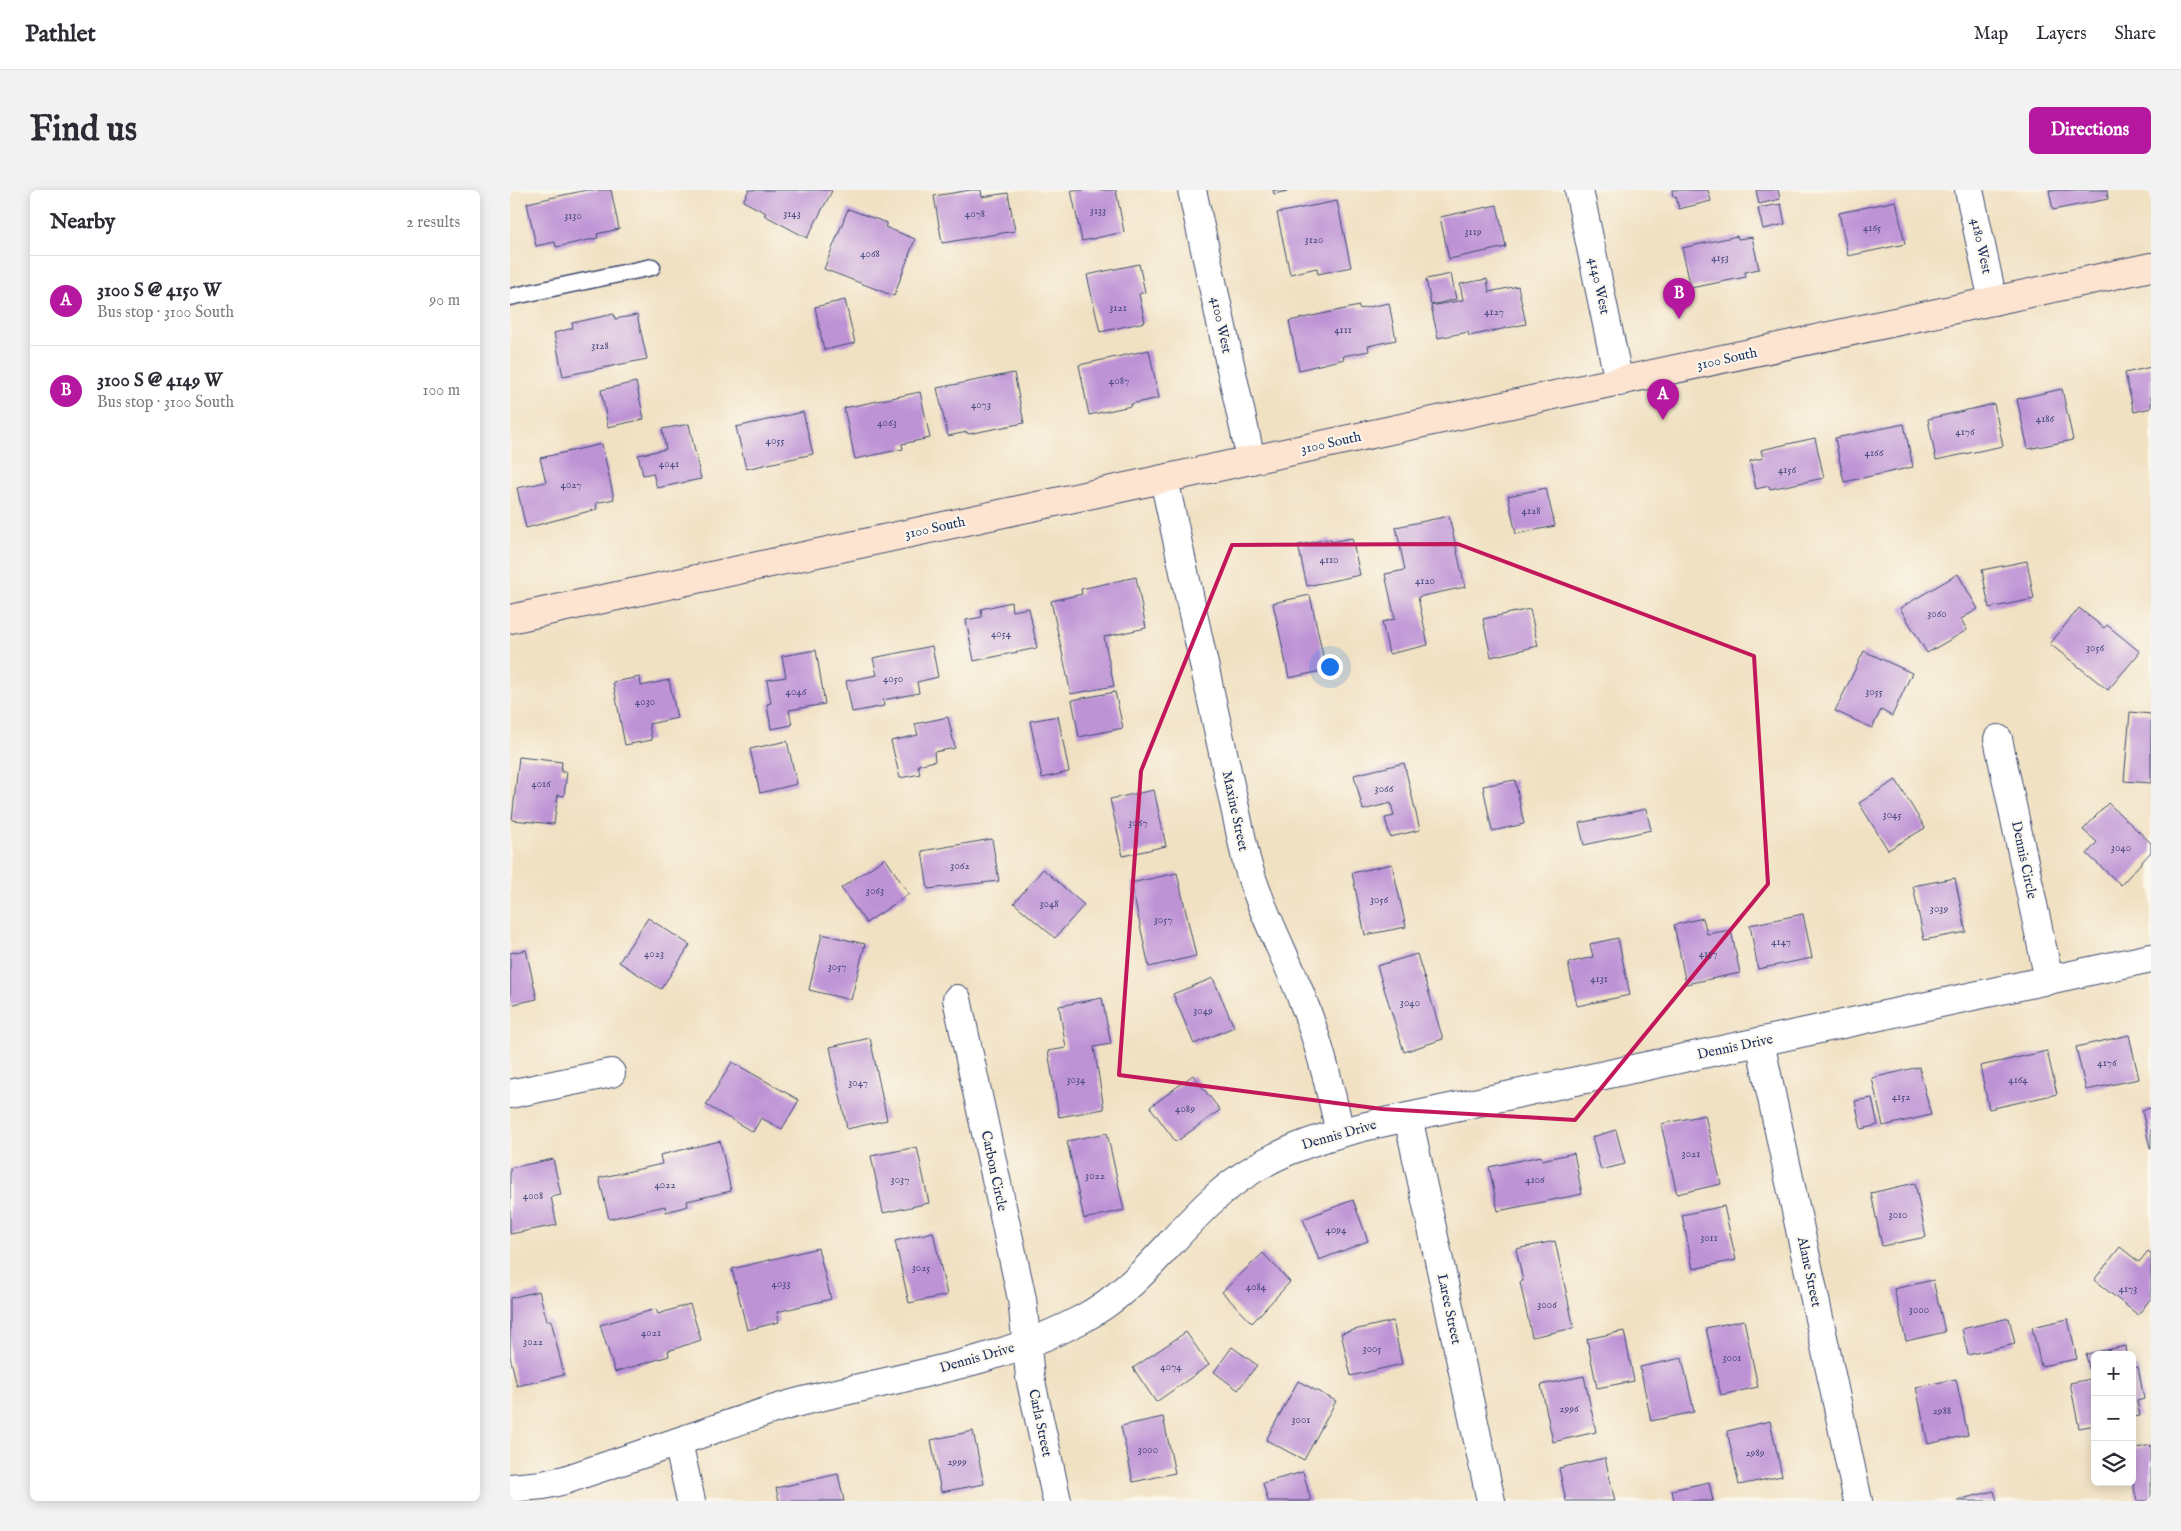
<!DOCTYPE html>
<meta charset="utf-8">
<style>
:root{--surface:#fff;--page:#f2f2f3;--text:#2b2b33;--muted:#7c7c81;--line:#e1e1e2;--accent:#b5179e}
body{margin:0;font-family:"IM FELL English",serif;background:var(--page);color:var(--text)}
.controls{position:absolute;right:15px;bottom:15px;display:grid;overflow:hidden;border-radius:8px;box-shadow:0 2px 12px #0003}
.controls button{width:45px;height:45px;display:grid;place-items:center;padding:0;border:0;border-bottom:1px solid var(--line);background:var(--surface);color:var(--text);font:25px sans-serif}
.you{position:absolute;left:819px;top:476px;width:18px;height:18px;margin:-12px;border:4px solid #fff;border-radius:50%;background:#1a73e8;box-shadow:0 0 0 8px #1a73e833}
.badge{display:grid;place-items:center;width:32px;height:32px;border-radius:50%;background:var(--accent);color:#fff;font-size:16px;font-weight:700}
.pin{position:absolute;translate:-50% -41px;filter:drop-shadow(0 1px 2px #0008)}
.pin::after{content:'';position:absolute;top:26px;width:18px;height:15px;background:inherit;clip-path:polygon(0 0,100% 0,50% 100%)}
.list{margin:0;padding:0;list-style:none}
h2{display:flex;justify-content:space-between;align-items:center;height:65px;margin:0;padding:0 20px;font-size:21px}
h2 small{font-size:16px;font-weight:400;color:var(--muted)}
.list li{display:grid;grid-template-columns:32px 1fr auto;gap:15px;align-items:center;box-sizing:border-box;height:90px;padding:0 20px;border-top:1px solid var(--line)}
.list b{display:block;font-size:19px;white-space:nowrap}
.list p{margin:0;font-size:16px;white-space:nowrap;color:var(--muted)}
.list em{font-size:16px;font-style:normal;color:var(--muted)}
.icon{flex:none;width:28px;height:28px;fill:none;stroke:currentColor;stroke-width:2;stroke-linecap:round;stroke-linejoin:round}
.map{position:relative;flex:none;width:1641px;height:1311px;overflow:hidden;border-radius:8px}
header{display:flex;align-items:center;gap:30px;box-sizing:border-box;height:70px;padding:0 25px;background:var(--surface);border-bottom:1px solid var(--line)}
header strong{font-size:24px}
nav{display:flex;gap:28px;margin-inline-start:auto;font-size:18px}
.intro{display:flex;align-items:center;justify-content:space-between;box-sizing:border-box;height:120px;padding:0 30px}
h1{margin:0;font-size:35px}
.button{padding:12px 22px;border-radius:8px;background:var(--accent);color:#fff;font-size:18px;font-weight:700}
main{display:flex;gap:30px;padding:0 30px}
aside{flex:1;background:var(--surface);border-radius:8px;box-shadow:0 2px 12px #0003}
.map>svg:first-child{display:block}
</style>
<header>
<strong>Pathlet</strong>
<nav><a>Map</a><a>Layers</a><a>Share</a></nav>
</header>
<div class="intro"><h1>Find us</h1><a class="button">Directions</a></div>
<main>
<aside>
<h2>Nearby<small>2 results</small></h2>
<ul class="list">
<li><span class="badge">A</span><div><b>3100 S @ 4150 W</b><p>Bus stop · 3100 South</p></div><em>90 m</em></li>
<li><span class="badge">B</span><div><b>3100 S @ 4149 W</b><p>Bus stop · 3100 South</p></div><em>100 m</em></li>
</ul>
</aside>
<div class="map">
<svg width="1641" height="1311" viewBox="0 0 1641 1311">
<rect width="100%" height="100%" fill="#fbf7ec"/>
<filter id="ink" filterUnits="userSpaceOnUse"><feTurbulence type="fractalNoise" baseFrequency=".02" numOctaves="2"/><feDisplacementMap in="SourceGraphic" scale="10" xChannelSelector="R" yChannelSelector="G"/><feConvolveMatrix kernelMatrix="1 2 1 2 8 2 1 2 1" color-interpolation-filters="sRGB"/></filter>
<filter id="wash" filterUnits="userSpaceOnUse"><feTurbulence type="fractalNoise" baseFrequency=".0096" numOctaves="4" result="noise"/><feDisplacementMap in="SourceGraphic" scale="20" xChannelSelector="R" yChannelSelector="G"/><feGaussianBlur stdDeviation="1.12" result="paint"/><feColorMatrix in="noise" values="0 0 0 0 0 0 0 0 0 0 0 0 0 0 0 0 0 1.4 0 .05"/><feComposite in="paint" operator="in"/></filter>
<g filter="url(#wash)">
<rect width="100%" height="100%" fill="#f1e1c3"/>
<g id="blocks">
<!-- building -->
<g fill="#be93d6">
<polygon points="77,0 101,0 109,39 87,44 88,48 46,57 45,52 26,56 17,13"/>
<polygon points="239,0 320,0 322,1 297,48 254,25 256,23 233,11"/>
<polygon points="461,0 471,0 472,7 498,3 505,41 432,53 424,6"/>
<polygon points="561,0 606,0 614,42 572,51"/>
<polygon points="763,0 777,0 777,1 764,4"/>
<polygon points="1162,0 1198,0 1201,11 1169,19 1166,6 1163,7"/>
<polygon points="1246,0 1268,0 1270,9 1249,14"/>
<polygon points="1539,0 1597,0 1598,9 1543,20"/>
<polygon points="827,11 841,77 808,84 807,78 780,84 767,23"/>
<polygon points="1386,11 1395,54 1338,66 1329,23"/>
<polygon points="1271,14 1275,34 1253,39 1248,18"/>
<polygon points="987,15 996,57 939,69 930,27"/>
<polygon points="338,19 377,33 375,37 405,49 384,106 314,79"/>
<polygon points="1227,46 1228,49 1242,47 1249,79 1235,82 1236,87 1181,98 1172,58"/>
<polygon points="629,74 635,102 629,104 635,132 590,142 577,85"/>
<polygon points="941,84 946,109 921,115 916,89"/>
<polygon points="977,89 979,102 1008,96 1016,134 959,146 958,142 928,148 921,116 953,110 950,94"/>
<polygon points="335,110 345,153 314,160 305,117"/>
<polygon points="879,113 886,150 858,156 859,161 833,166 834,169 789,180 779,131 849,116 849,119"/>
<polygon points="104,124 105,129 127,125 137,169 53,186 44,143 63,138 62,133"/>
<polygon points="639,160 649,208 621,214 621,216 579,225 569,175"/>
<polygon points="1641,177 1641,218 1624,222 1615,183"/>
<polygon points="504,183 514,233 458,244 457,242 438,246 427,198"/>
<polygon points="126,192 134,229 98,237 91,200"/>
<polygon points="1552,199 1563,250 1518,259 1507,209"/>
<polygon points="410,202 420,248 392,254 393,259 345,269 334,218"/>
<polygon points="1484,214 1493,256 1426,270 1418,229"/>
<polygon points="293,222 303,264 236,279 226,237"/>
<polygon points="179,234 191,289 147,298 143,283 133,285 128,265 156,259 152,239"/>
<polygon points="1394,234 1403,277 1334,292 1325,248"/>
<polygon points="1305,248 1314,288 1260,299 1259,296 1246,299 1240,271 1253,268 1251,260"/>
<polygon points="92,254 104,309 86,313 87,319 16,338 7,298 36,292 30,268"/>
<polygon points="1036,298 1045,336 1006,344 998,306"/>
<polygon points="939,326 955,397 908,407 918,455 879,464 872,432 885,429 875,384 895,380 886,337"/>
<polygon points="842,348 850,385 797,396 788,355 820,349 821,352"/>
<polygon points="1517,371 1524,409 1479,418 1472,380"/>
<polygon points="1448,384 1468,419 1451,429 1457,440 1417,463 1390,418"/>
<polygon points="626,387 636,438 594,447 604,496 561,504 541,411 572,404 571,399"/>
<polygon points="800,405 816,480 779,488 763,413"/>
<polygon points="501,412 502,421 519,418 527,458 464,471 456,430 472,427 471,419"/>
<polygon points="1569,418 1594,438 1597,435 1630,462 1598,500 1540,454"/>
<polygon points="1020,419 1028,456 981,467 973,429"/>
<polygon points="422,456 428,487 407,492 409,503 373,510 374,516 342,522 336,491 367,485 363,468"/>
<polygon points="306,460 315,514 279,520 282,535 261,539 257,514 261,513 257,490 276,487 272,466"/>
<polygon points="1354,461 1402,483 1382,526 1371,520 1362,538 1325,521"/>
<polygon points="130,487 131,496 159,490 167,528 139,534 142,550 115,555 103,492"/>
<polygon points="605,502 613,538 569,547 562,510"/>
<polygon points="1620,522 1641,524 1641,593 1614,591"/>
<polygon points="548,526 559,582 532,588 520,531"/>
<polygon points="438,527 445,558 424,562 425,571 408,575 410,584 390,588 381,551 408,545 405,534"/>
<polygon points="277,551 287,594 250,603 240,559"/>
<polygon points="9,567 52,572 51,582 57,582 54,606 48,605 44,634 2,630"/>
<polygon points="894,573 910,640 880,647 875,628 884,626 881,613 853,620 844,585"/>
<polygon points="1005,590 1014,634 982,641 973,596"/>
<polygon points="1386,590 1415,638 1378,660 1349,613"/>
<polygon points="644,600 656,656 613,666 600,609"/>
<polygon points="1598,613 1641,653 1641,662 1611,695 1577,664 1587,652 1573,640"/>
<polygon points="1136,619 1141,640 1074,655 1069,633"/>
<polygon points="482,649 489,691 418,699 412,661"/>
<polygon points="375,668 399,704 356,733 331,698"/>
<polygon points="882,674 896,737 855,745 842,683"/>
<polygon points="533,679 574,715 545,748 504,713"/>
<polygon points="667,683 686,766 639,777 621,693"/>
<polygon points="1445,688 1456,742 1414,750 1403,696"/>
<polygon points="1293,724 1302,768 1248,779 1240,735"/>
<polygon points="138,728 180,755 151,799 109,772"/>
<polygon points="1193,728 1197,744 1221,740 1230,783 1176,794 1164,735"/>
<polygon points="312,744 355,754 341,810 299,800"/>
<polygon points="1108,748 1120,805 1067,816 1058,773 1083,767 1080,754"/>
<polygon points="16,760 27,809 0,815 0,763"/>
<polygon points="907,764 933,849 894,862 867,776"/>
<polygon points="703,788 724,837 684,854 663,804"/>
<polygon points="592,808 601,854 584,857 594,919 549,927 538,861 556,858 549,816"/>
<polygon points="1619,845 1629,889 1576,900 1566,857"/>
<polygon points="360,848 377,930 337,939 320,857"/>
<polygon points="1537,861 1547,904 1479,919 1470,876"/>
<polygon points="222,872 289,910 272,939 251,928 243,942 196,915"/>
<polygon points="1409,877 1421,925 1373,936 1362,888"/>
<polygon points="683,885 710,920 666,952 640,917"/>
<polygon points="1362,908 1368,935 1351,939 1345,911"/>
<polygon points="1641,918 1641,958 1640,958 1632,920"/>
<polygon points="1195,925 1211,994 1167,1004 1151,934"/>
<polygon points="1106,940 1115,974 1091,980 1082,947"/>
<polygon points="597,943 614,1020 574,1029 557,951"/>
<polygon points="210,951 221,1001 177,1011 178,1016 156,1022 155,1016 99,1029 89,988 152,974 150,965"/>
<polygon points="407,957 419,1013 373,1023 361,966"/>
<polygon points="1064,963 1072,1004 988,1021 979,977 1031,966 1032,970"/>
<polygon points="43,969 51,1005 41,1007 47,1035 0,1044 0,978"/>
<polygon points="1405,993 1416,1047 1372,1056 1361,1003"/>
<polygon points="843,1010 858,1051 809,1070 793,1029"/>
<polygon points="1214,1016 1226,1070 1183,1079 1172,1025"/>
<polygon points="423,1042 437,1105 399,1113 385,1051"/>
<polygon points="1045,1051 1064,1138 1022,1147 1010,1092 1013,1091 1006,1059"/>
<polygon points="1610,1057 1629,1072 1638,1061 1641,1063 1641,1108 1628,1125 1584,1090"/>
<polygon points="308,1058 321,1109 267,1122 269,1132 237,1140 222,1079"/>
<polygon points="753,1063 780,1092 742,1133 712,1102"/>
<polygon points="1423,1090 1435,1142 1396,1151 1384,1099"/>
<polygon points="29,1101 37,1131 41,1130 54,1185 7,1196 0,1166 0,1108"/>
<polygon points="180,1114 191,1150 158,1161 159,1166 105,1182 90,1135 146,1119 148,1124"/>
<polygon points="1499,1128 1505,1154 1458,1165 1452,1139"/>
<polygon points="1558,1129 1567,1169 1531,1176 1522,1137"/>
<polygon points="1234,1130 1248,1197 1211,1205 1196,1138"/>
<polygon points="883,1131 892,1174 841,1186 831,1143"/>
<polygon points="1114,1141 1124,1191 1087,1198 1077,1149"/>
<polygon points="676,1142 699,1175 646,1212 623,1178"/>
<polygon points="1616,1156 1617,1165 1585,1165 1585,1235 1569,1238 1560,1193 1581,1189 1576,1164"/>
<polygon points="722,1157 747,1175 728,1200 704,1182"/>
<polygon points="1172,1168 1184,1222 1141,1231 1130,1177"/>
<polygon points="1628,1177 1634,1209 1627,1211 1630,1226 1622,1227 1622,1178"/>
<polygon points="1074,1186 1086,1242 1043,1252 1031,1195"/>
<polygon points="1446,1189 1458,1245 1418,1254 1406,1197"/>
<polygon points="788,1191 826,1211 794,1270 756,1250"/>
<polygon points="653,1227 665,1283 623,1292 611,1236"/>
<polygon points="1260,1231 1272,1286 1229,1295 1217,1241"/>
<polygon points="463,1241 474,1294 431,1302 421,1250"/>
<polygon points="1641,1255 1641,1311 1627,1311 1622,1289 1622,1259"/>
<polygon points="1095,1268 1105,1311 1056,1311 1049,1278"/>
<polygon points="793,1282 801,1311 758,1311 753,1293"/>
<polygon points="328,1284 334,1311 269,1311 266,1298"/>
<polygon points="1199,1292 1203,1311 1164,1311 1162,1300"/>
<polygon points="1484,1301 1487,1311 1447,1311 1447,1310"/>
</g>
</g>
</g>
<g filter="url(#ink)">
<use href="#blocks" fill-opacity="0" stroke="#3b4a6d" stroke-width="1"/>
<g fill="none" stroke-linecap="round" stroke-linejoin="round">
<defs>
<polyline id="service" points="0,107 142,77"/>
<g id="minor">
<polyline points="682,0 741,270"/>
<polyline points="1069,0 1109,192"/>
<polyline points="1459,0 1483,111"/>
<path d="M654,289L736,669C750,720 776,765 794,814C810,855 820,899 830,942"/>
<polyline points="1488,549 1539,790"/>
<polyline points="447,809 512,1109 520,1187 547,1311"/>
<polyline points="1250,852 1348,1311"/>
<polyline points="0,904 101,883"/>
<polyline points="898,927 981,1311"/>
<polyline points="168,1252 181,1311"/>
<path d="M0,1298L33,1295L55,1290C92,1277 130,1265 167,1252C209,1238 250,1222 293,1211C387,1187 485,1175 572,1129C626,1100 656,1054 699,1013C749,966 804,948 870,933L1641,768"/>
</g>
<polyline id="secondary" points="0,429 1641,77"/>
</defs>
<!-- service casing -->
<use href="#service" stroke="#3b4a6d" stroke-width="19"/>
<!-- minor casing -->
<use href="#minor" stroke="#3b4a6d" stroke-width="30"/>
<!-- secondary casing -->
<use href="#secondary" stroke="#3b4a6d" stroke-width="30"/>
<!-- service -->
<use href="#service" stroke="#fff" stroke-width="16"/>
<!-- minor -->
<use href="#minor" stroke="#fff" stroke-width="28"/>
<!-- secondary -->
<use href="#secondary" stroke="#fde4d1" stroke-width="28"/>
</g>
</g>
<!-- marked area -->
<path fill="none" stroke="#c2185b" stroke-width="4" stroke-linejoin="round" d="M948,354L1244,466L1258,694L1065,930L872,919L609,885L631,581L722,355Z"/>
<g text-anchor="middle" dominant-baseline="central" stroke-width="4" stroke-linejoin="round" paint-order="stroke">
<!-- number labels -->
<g font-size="11" fill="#44487c">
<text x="588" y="21">3133</text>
<text x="282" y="24">3143</text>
<text x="465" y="24">4078</text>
<text x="63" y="26">3130</text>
<text x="1362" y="38">4165</text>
<text x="963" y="42">3119</text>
<text x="804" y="50">3120</text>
<text x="360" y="64">4068</text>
<text x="1210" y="68">4153</text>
<text x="608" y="118">3121</text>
<text x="984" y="122">4127</text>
<text x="833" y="140">4111</text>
<text x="90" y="156">3128</text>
<text x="609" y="191">4087</text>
<text x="471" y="215">4073</text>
<text x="1535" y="229">4186</text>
<text x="377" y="233">4063</text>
<text x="1455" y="242">4176</text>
<text x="265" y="251">4055</text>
<text x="1364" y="263">4166</text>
<text x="159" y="274">4041</text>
<text x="1277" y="280">4156</text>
<text x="61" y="295">4027</text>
<text x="1021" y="321">4128</text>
<text x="819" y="370">4110</text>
<text x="915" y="391">4120</text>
<text x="1427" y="424">3060</text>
<text x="491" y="444">4054</text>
<text x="1585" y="458">3056</text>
<text x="383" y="489">4050</text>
<text x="286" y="502">4046</text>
<text x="1364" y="502">3055</text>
<text x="135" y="512">4030</text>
<text x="31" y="594">4016</text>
<text x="874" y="599">3066</text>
<text x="1382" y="625">3045</text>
<text x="628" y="633">3067</text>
<text x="1611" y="658">3040</text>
<text x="450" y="676">3062</text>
<text x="365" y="701">3063</text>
<text x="869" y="710">3056</text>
<text x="539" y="714">3048</text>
<text x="1429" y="719">3039</text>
<text x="653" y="730">3057</text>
<text x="1271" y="752">4147</text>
<text x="144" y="764">4023</text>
<text x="1198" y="764">4137</text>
<text x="327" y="777">3057</text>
<text x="1089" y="789">4131</text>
<text x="900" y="813">3040</text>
<text x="693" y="821">3049</text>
<text x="1597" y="873">4176</text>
<text x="566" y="890">3034</text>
<text x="1508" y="890">4164</text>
<text x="348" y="893">3047</text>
<text x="1391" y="907">4152</text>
<text x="675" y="919">4089</text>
<text x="1181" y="964">3021</text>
<text x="585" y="986">3022</text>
<text x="390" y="990">3037</text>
<text x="1025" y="990">4106</text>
<text x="155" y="995">4022</text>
<text x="23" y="1006">4008</text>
<text x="1388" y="1025">3010</text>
<text x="826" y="1040">4094</text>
<text x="1199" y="1048">3011</text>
<text x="411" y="1078">3025</text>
<text x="271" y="1094">4033</text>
<text x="746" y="1097">4084</text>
<text x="1618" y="1099">4173</text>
<text x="1037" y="1115">3006</text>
<text x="1409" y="1120">3000</text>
<text x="141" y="1143">4021</text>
<text x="23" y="1152">3022</text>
<text x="862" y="1159">3005</text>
<text x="1222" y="1168">3001</text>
<text x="661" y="1177">4074</text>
<text x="1059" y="1219">2996</text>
<text x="1432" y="1221">2988</text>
<text x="791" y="1230">3001</text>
<text x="638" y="1260">3000</text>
<text x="1245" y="1263">2989</text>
<text x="447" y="1272">2999</text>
</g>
<!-- street labels -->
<g font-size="14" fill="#1b2f5e" stroke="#fbf7ec">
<text transform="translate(1471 56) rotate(78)">4180 West</text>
<text transform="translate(1089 96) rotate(78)">4140 West</text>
<text transform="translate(711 135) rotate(78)">4100 West</text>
<text transform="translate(1217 169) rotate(-12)">3100 South</text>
<text transform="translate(821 253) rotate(-12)">3100 South</text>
<text transform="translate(425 338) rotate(-12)">3100 South</text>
<text transform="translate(725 621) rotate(78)">Maxine Street</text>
<text transform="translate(1514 670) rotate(78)">Dennis Circle</text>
<text transform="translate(1225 857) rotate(-12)">Dennis Drive</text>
<text transform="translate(829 945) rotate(-16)">Dennis Drive</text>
<text transform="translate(484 981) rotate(78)">Carbon Circle</text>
<text transform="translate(1299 1082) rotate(78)">Alane Street</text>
<text transform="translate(939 1119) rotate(78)">Laree Street</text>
<text transform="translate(467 1168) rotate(-16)">Dennis Drive</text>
<text transform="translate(530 1233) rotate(78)">Carla Street</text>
</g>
</g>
</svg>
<div class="controls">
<button>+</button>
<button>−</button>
<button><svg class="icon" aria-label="layers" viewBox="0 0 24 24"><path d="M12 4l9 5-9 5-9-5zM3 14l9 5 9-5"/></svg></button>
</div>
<div class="you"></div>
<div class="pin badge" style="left:1153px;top:230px">A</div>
<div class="pin badge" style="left:1169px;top:129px">B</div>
</div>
</main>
